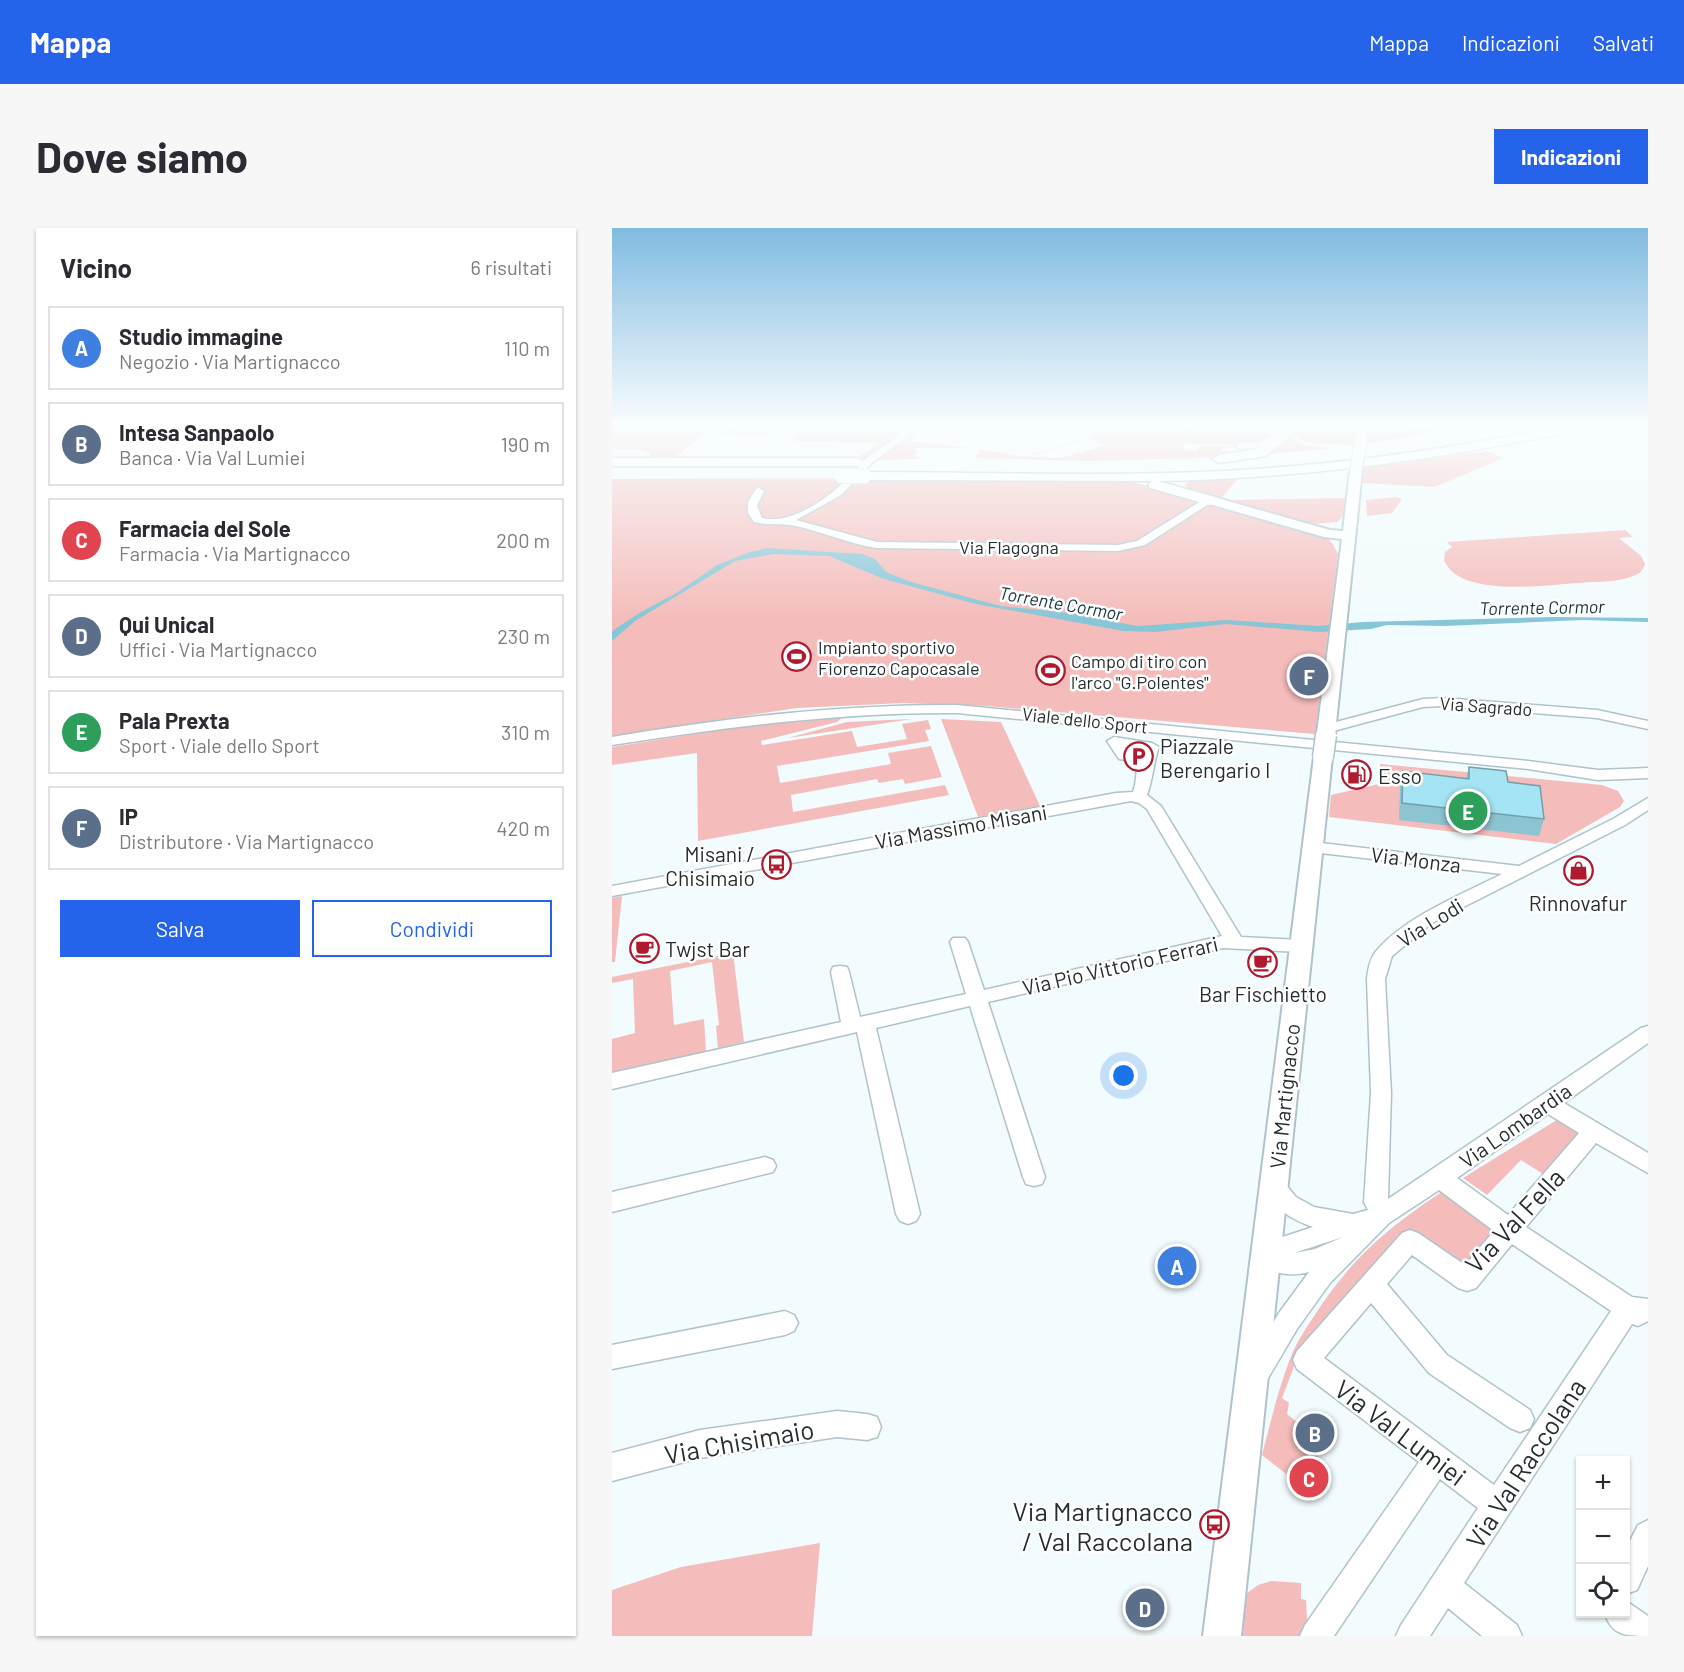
<!DOCTYPE html>
<html lang="it">
<meta charset="utf-8">
<style>
:root{--surface:#fff;--page:#f7f7f7;--text:#2b2b33;--muted:#7c7c81;--line:#e1e1e2;--accent:#2563eb}
body{margin:0;font-family:Barlow,sans-serif;background:var(--page);color:var(--text)}
.controls{position:absolute;right:18px;bottom:18px;display:grid;overflow:hidden;border-radius:0px;box-shadow:0 2px 4px #0004}
.controls button{width:54px;height:54px;display:grid;place-items:center;padding:0;border:0;border-bottom:2px solid var(--line);background:var(--surface);color:var(--text);font:30px sans-serif}
.you{position:absolute;left:512px;top:848px;width:21px;height:21px;margin:-15px;border:4px solid #fff;border-radius:50%;background:#1a73e8;box-shadow:0 0 0 9px #1a73e833}
.badge{display:grid;place-items:center;width:39px;height:39px;border-radius:50%;background:var(--accent);color:#fff;font-size:20px;font-weight:700}
.pin{position:absolute;translate:-50% -50%;border:3px solid #fff;box-shadow:0 2px 6px #0006}
.list{margin:0;padding:0;list-style:none}
h2{display:flex;justify-content:space-between;align-items:center;height:78px;margin:0;padding:0 24px;font-size:26px}
h2 small{font-size:20px;font-weight:400;color:var(--muted)}
.list li{display:grid;grid-template-columns:39px 1fr auto;gap:18px;align-items:center;box-sizing:border-box;height:84px;margin:0 12px 12px;padding:0 12px;border:2px solid var(--line);border-radius:0px}
.list b{display:block;font-size:22px;white-space:nowrap}
.list p{margin:0;font-size:20px;white-space:nowrap;color:var(--muted)}
.list em{font-size:20px;font-style:normal;color:var(--muted)}
.actions{display:flex;gap:12px;padding:18px 24px}
.actions a{flex:1;padding:14px 0;border:2px solid var(--accent);border-radius:0px;text-align:center;font-size:21px;color:var(--accent)}
.actions .main{background:var(--accent);color:#fff}
.icon{flex:none;width:33px;height:33px;fill:none;stroke:currentColor;stroke-width:2;stroke-linecap:round;stroke-linejoin:round}
.map{position:relative;flex:none;width:1036px;height:1408px;overflow:hidden;border-radius:0px}
header{display:flex;align-items:center;gap:36px;box-sizing:border-box;height:84px;padding:0 30px;background:var(--accent);color:#fff}
header strong{font-size:28px}
nav{display:flex;gap:33px;margin-inline-start:auto;font-size:21px}
.intro{display:flex;align-items:center;justify-content:space-between;box-sizing:border-box;height:144px;padding:0 36px}
h1{margin:0;font-size:42px}
.button{padding:15px 27px;border-radius:0px;background:var(--accent);color:#fff;font-size:21px;font-weight:700}
main{display:flex;gap:36px;padding:0 36px}
aside{flex:1;background:var(--surface);border-radius:0px;box-shadow:0 2px 4px #0004}
.map>svg:first-child{display:block}
</style>
<header>
<strong>Mappa</strong>
<nav><a>Mappa</a><a>Indicazioni</a><a>Salvati</a></nav>
</header>
<div class="intro"><h1>Dove siamo</h1><a class="button">Indicazioni</a></div>
<main>
<aside>
<h2>Vicino<small>6 risultati</small></h2>
<ul class="list">
<li><span class="badge" style="background:#3f7fe0">A</span><div><b>Studio immagine</b><p>Negozio · Via Martignacco</p></div><em>110 m</em></li>
<li><span class="badge" style="background:#5c6f8a">B</span><div><b>Intesa Sanpaolo</b><p>Banca · Via Val Lumiei</p></div><em>190 m</em></li>
<li><span class="badge" style="background:#e0444e">C</span><div><b>Farmacia del Sole</b><p>Farmacia · Via Martignacco</p></div><em>200 m</em></li>
<li><span class="badge" style="background:#5c6f8a">D</span><div><b>Qui Unical</b><p>Uffici · Via Martignacco</p></div><em>230 m</em></li>
<li><span class="badge" style="background:#2e9e5b">E</span><div><b>Pala Prexta</b><p>Sport · Viale dello Sport</p></div><em>310 m</em></li>
<li><span class="badge" style="background:#5c6f8a">F</span><div><b>IP</b><p>Distributore · Via Martignacco</p></div><em>420 m</em></li>
</ul>
<div class="actions"><a class="main">Salva</a><a>Condividi</a></div>
</aside>
<div class="map">
<svg width="1036" height="1408" viewBox="0 0 1036 1408">
<rect width="100%" height="100%" fill="#f2fbfd"/>
<!-- green -->
<g fill="#f4bcba" fill-rule="evenodd">
<path d="M0,196H54L63,199L77,196L72,199H93L81,203C92,205 112,203 122,201C125,200 128,198 132,198L129,201L156,202L159,199H134L135,196L166,197L153,209L92,205L65,228L234,231L36,233L39,225L26,221H0Z"/>
<path d="M291,196H297C290,212 260,232 243,232L266,215L182,213L180,209L192,199L198,198L190,204L238,205L243,198L248,201H243L241,204H281L285,198Z"/>
<polygon points="302,196 308,196 299,213 358,220 303,220 305,222 304,226 300,228 307,229 304,231 260,232 300,200"/>
<path d="M476,196H591L539,201L673,203L641,218L566,215L572,216L571,222L585,223L588,217L626,219L611,220L609,223L641,226L618,229L478,233L364,230L367,221L412,229L499,202ZM476,210L494,217L449,230L415,229Z"/>
<polygon points="691,196 747,196 743,217 698,215 687,211 682,206"/>
<path d="M794,198C807,199 817,202 831,203L754,216L755,203L795,204Z"/>
<polygon points="677,209 694,217 724,220 648,227"/>
<polygon points="876,223 891,230 823,259 749,255 751,239"/>
<path d="M628,248L610,269L618,272L733,270L734,285L725,294L700,296L576,262L573,257C583,245 613,249 628,248Z"/>
<polygon points="372,250 516,253 594,272 714,309 721,316 726,326 703,506 375,478 290,475 185,480 0,508 0,251"/>
<polygon points="785,269 790,271 780,285 755,288 754,272"/>
<path d="M1013,302L1021,309L1007,310L1029,328L1033,336C1031,343 1027,346 1021,348C1004,355 983,353 966,355C935,357 846,370 832,332L833,324L840,319L835,314Z"/>
<polygon points="232,488 225,494 149,513 150,517 240,503 245,519 295,511 290,496 316,492 319,501 313,502 317,513 165,538 168,555 279,536 276,525 319,518 330,549 293,556 291,551 267,555 265,551 179,567 181,584 333,557 337,567 86,613 85,525 0,537 0,519 158,494"/>
<polygon points="300,491 176,510 235,494"/>
<polygon points="329,491 389,494 428,578 366,589"/>
<polygon points="768,536 990,557 1006,563 1012,573 1008,579 944,616 717,589 719,567 767,556"/>
<polygon points="10,668 3,734 0,734 0,670"/>
<polygon points="121,725 132,814 106,820 104,798 107,797 100,734 58,743 62,797 92,791 94,823 0,844 0,811 23,805 21,751 0,755 0,749"/>
<polygon points="948,890 974,905 936,949 909,932 875,967 851,950"/>
<path d="M831,963L892,1003L854,1046L798,1005L683,1136L670,1170L677,1175L675,1186L713,1218L687,1256L650,1227C659,1193 667,1158 680,1126C687,1110 697,1096 706,1082C742,1028 777,999 831,963Z"/>
<polygon points="208,1315 200,1408 0,1408 0,1362 69,1339"/>
<polygon points="659,1353 689,1355 689,1371 694,1372 696,1408 631,1408 634,1366 646,1357"/>
</g>
<!-- water -->
<polygon fill="#87c6d6" points="155,320 250,326 263,331 274,344 299,354 389,378 458,385 525,398 615,392 706,398 751,394 942,389 1036,390 1036,394 970,392 832,398 775,397 759,401 707,404 614,396 543,404 511,403 364,376 272,351 217,328 161,326 123,333 23,393 0,413 0,404 3,401 29,384 66,364 105,337 135,325"/>
<g fill="none" stroke-linecap="round" stroke-linejoin="round">
<defs>
<g id="minor">
<polygon points="147,196 290,196 271,201 151,199"/>
<path d="M295,196H303L295,209L261,234L229,267L184,292L265,314L506,317L525,313L594,270L603,272L533,317L506,323L265,320C237,316 211,304 184,298C170,295 157,298 142,294L136,285V274L144,261L147,260L152,263L145,278L150,290C177,297 214,272 233,253C241,246 247,236 256,229C269,218 286,212 295,196Z"/>
<polygon points="680,196 689,196 676,207 663,211 653,219 628,221 623,218 628,215 648,214"/>
<polygon points="787,196 807,196 810,198 806,201"/>
<polygon points="831,470 985,482 1036,493 1036,501 985,490 831,478 811,479 714,505 707,501 709,498 811,471"/>
<path d="M345,477L916,533L986,542L1036,540V550L986,552L916,541L345,485C229,484 115,499 0,517V509C115,490 229,476 345,477Z"/>
<path d="M502,509L540,515L547,519C541,536 541,551 535,567L549,578L629,709L688,712L694,714L697,718L694,722L688,724L611,720L376,774L433,949L430,956L422,958L414,956L411,949L358,778L264,800L308,986L304,993L296,996L288,993L284,986L245,804L0,861V845L229,794L219,744L221,739L228,738L235,739L237,744L248,789L354,766L338,714L341,710H353L356,714L372,762L610,708L535,581L527,575L519,573L0,668V658L504,565L521,564C525,554 523,544 527,534L507,531L495,513ZM513,519L532,522L530,525L517,524Z"/>
<path d="M1036,570V582L1013,597L820,695L780,728L773,751L779,865L776,971L1029,800L1036,798V815L952,875L1036,925V945L984,915L914,999L1020,1069L1036,1071V1093L1026,1098L1020,1096L852,1355L905,1397L910,1408H870L836,1380L818,1408H784L789,1397L866,1280L828,1251L722,1408H688L693,1397L807,1234L685,1141L681,1132L685,1123L790,1005L798,1002L806,1005L853,1037L882,1003L827,962L777,995L718,1055L685,1101L655,1152L646,1155L637,1152L633,1143L637,1134L667,1085L697,1044C678,1049 663,1046 646,1036L642,1024L646,1017L701,999C679,991 662,981 651,959L654,952L662,950L670,952L684,969L702,979L741,986L756,982L752,974L759,865L755,751C756,741 758,729 766,721C795,688 851,666 890,646L700,624L692,619L700,614L907,638L1001,591ZM936,886L967,905L896,987L845,950ZM731,1009L703,1021L682,1025ZM900,1016L999,1083L882,1257L712,1130L759,1075L817,1145L898,1200L908,1204L918,1200L922,1191L918,1182L835,1127L775,1056L800,1027L846,1060L855,1063L864,1060Z"/>
<polygon points="153,929 161,932 164,938 161,944 0,984 0,964"/>
<polygon points="173,1083 182,1087 186,1095 182,1103 173,1107 0,1141 0,1117"/>
<polygon points="225,1183 255,1186 265,1189 269,1199 265,1209 255,1212 225,1209 88,1230 0,1253 0,1225 88,1202"/>
<polygon points="1036,1292 1036,1338 1025,1362 1014,1366 1014,1321 1026,1297"/>
<path d="M1014,1373L1036,1388V1408C1015,1408 1000,1408 993,1386H1014Z"/>
</g>
<g id="major">
<polygon points="746,196 756,196 753,213 749,214 743,211"/>
<polygon points="744,239 750,243 723,505 720,509 708,509 705,505 730,311 712,309 594,275 592,272 598,268 718,302 731,303 738,243"/>
<polygon points="711,523 718,525 720,529 629,1408 591,1408 702,529 704,525"/>
</g>
<g id="highway">
<path d="M960,196H983L977,200C835,230 692,251 546,253L603,269L606,272L598,277L538,260L536,257L540,253L252,252L245,248L252,244C371,244 491,249 610,243C728,237 844,220 960,196Z"/>
<polygon points="673,201 678,202 680,205 678,208 654,228 607,235 600,231 607,227 645,221"/>
<polygon points="0,230 246,230 253,234 246,238 0,238"/>
</g>
</defs>
<!-- minor casing -->
<use href="#minor" stroke="#aec4ca" stroke-width="3"/>
<!-- major casing -->
<use href="#major" stroke="#aec4ca" stroke-width="4"/>
<!-- highway casing -->
<use href="#highway" stroke="#aec4ca" stroke-width="3"/>
<!-- minor -->
<use href="#minor" fill="#fff" fill-rule="evenodd"/>
<!-- major -->
<use href="#major" fill="#fff" fill-rule="evenodd"/>
<!-- highway -->
<use href="#highway" fill="#fff" fill-rule="evenodd"/>
<defs>
<polyline id="major-bridge-far2" points="744,243 749,211"/>
<polyline id="major-bridge-far1" points="714,508 714,505"/>
<polyline id="major-bridge" points="711,529 714,507"/>
<polyline id="highway-bridge" points="230,248 252,248"/>
</defs>
<!-- major-bridge-far2 casing -->
<use href="#major-bridge-far2" stroke="#aec4ca" stroke-width="14" stroke-linecap="butt"/>
<!-- major-bridge-far1 casing -->
<use href="#major-bridge-far1" stroke="#aec4ca" stroke-width="18" stroke-linecap="butt"/>
<!-- major-bridge casing -->
<use href="#major-bridge" stroke="#aec4ca" stroke-width="23" stroke-linecap="butt"/>
<!-- highway-bridge casing -->
<use href="#highway-bridge" stroke="#aec4ca" stroke-width="16" stroke-linecap="butt"/>
<!-- major-bridge-far2 -->
<use href="#major-bridge-far2" stroke="#fff" stroke-width="12"/>
<!-- major-bridge-far1 -->
<use href="#major-bridge-far1" stroke="#fff" stroke-width="16"/>
<!-- major-bridge -->
<use href="#major-bridge" stroke="#fff" stroke-width="20"/>
<!-- highway-bridge -->
<use href="#highway-bridge" stroke="#fff" stroke-width="15"/>
</g>
<!-- wall -->
<polygon fill="#8dc4d2" points="857,539 896,554 932,591 927,608 787,592 788,559 791,543 854,550"/>
<!-- building -->
<polygon fill="#a4e4f4" stroke="#73a0ab" stroke-width="1.5" points="857,539 894,543 896,554 928,558 932,591 790,575 791,543 857,551"/>
<!-- sky -->
<linearGradient id="sky" x2="0" y2="1"><stop stop-color="#81bbe1"/><stop offset="0.5" stop-color="#f9fdfe"/><stop offset="1" stop-color="#f9fdfe" stop-opacity="0"/></linearGradient>
<rect width="1036" height="393" fill="url(#sky)"/>
<!-- icons -->
<defs>
<symbol id="stadium-ring" viewBox="-11 -11 22 22"><circle r="9.5" fill="#fff" stroke="#af1b2e" stroke-width="1.5"/><path d="M0-5a6.5 5 0 1 0 0 10a6.5 5 0 1 0 0-10ZM-3.5-1.8h7v3.6h-7Z" fill="#af1b2e"/></symbol>
<symbol id="parking-ring" viewBox="-11 -11 22 22"><circle r="9.5" fill="#fff" stroke="#af1b2e" stroke-width="1.5"/><path d="M-3.5-5.5H1a3.5 3.5 0 0 1 0 7H-1V5.5H-3.5ZM-1-3.4V-.6H.8a1.4 1.4 0 0 0 0-2.8Z" fill="#af1b2e"/></symbol>
<symbol id="fuel-ring" viewBox="-11 -11 22 22"><circle r="9.5" fill="#fff" stroke="#af1b2e" stroke-width="1.5"/><path d="M-5.5-6h7V0h2V4h1.3V-2.5L3-4.5l.8-.8L6-3V5H2.5V1h-1V6h-7ZM-4.2-4.7v3.2H.2V-4.7Z" fill="#af1b2e"/></symbol>
<symbol id="bus-ring" viewBox="-11 -11 22 22"><circle r="9.5" fill="#fff" stroke="#af1b2e" stroke-width="1.5"/><path d="M-5-6H5V4H4V6H2V4H-2V6H-4V4H-5ZM-3.5-4V0h7V-4ZM-3.5 1.2v1.5H-2V1.2ZM2 1.2v1.5H3.5V1.2Z" fill="#af1b2e"/></symbol>
<symbol id="shop-ring" viewBox="-11 -11 22 22"><circle r="9.5" fill="#fff" stroke="#af1b2e" stroke-width="1.5"/><path d="M-5-2.5h2.3a2.7 3.5 0 0 1 5.4 0H5L5.5 6h-11ZM-1.5-2.5h3a1.5 2.3 0 0 0-3 0Z" fill="#af1b2e"/></symbol>
<symbol id="cafe-ring" viewBox="-11 -11 22 22"><circle r="9.5" fill="#fff" stroke="#af1b2e" stroke-width="1.5"/><path d="M-5.5-4.5H6V0H3Q3 3.5 0 3.5H-2.5Q-5.5 3.5-5.5 0ZM3-3.2v2h1.7v-2ZM-6 4.5H4V6H-6Z" fill="#af1b2e"/></symbol>
</defs>
<g fill-rule="evenodd">
<use href="#stadium-ring" x="168" y="412" width="33" height="33"/>
<use href="#stadium-ring" x="422" y="426" width="33" height="33"/>
<use href="#parking-ring" x="510" y="512" width="33" height="33"/>
<use href="#fuel-ring" x="728" y="530" width="33" height="33"/>
<use href="#bus-ring" x="148" y="620" width="33" height="33"/>
<use href="#shop-ring" x="950" y="626" width="33" height="33"/>
<use href="#cafe-ring" x="16" y="704" width="33" height="33"/>
<use href="#cafe-ring" x="634" y="718" width="33" height="33"/>
<use href="#bus-ring" x="586" y="1280" width="33" height="33"/>
</g>
<g text-anchor="middle" dominant-baseline="central" stroke-width="5" stroke-linejoin="round" paint-order="stroke">
<!-- far-street labels -->
<g font-size="18" fill="#242d2f" stroke="#fff">
<text x="397" y="319">Via Flagogna</text>
<text transform="translate(874 478) rotate(4)">Via Sagrado</text>
<text transform="translate(473 492) rotate(6)">Viale dello Sport</text>
</g>
<!-- far-water labels -->
<g font-size="18" font-style="italic" fill="#15353c" stroke="#fff">
<text transform="translate(449 375) rotate(10)">Torrente Cormor</text>
<text transform="translate(930 379) rotate(-1)">Torrente Cormor</text>
</g>
<!-- far-poi labels -->
<g font-size="18" fill="#242d2f" stroke="#fff" text-anchor="start">
<text x="206" y="419">Impianto sportivo<tspan x="206" dy="21">Fiorenzo Capocasale</tspan></text>
<text x="459" y="433">Campo di tiro con<tspan x="459" dy="21">l'arco "G.Polentes"</tspan></text>
</g>
<!-- poi labels -->
<g font-size="21" fill="#242d2f" stroke="#fff" text-anchor="start">
<text x="548" y="517">Piazzale<tspan x="548" dy="24">Berengario I</tspan></text>
<text x="766" y="547">Esso</text>
<text x="143" y="625" text-anchor="end">Misani /<tspan x="143" dy="24">Chisimaio</tspan></text>
<text x="966" y="674" text-anchor="middle">Rinnovafur</text>
<text x="53" y="720">Twjst Bar</text>
<text x="651" y="765" text-anchor="middle">Bar Fischietto</text>
</g>
<!-- street labels -->
<g font-size="21" fill="#242d2f" stroke="#fff">
<text transform="translate(349 598) rotate(-10)">Via Massimo Misani</text>
<text transform="translate(804 631) rotate(7)">Via Monza</text>
<text transform="translate(818 694) rotate(-32)">Via Lodi</text>
<text transform="translate(508 737) rotate(-13)">Via Pio Vittorio Ferrari</text>
<text transform="translate(672 868) rotate(-84)">Via Martignacco</text>
<text transform="translate(903 897) rotate(-35)">Via Lombardia</text>
</g>
<!-- near-street labels -->
<g font-size="26" fill="#242d2f" stroke="#fff">
<text transform="translate(902 992) rotate(-47)">Via Val Fella</text>
<text transform="translate(789 1204) rotate(37)">Via Val Lumiei</text>
<text transform="translate(127 1213) rotate(-10)">Via Chisimaio</text>
<text transform="translate(913 1235) rotate(-57)">Via Val Raccolana</text>
</g>
<!-- near-poi labels -->
<g font-size="26" fill="#242d2f" stroke="#fff" text-anchor="end">
<text x="581" y="1282">Via Martignacco<tspan x="581" dy="30">/ Val Raccolana</tspan></text>
</g>
</g>
</svg>
<div class="controls">
<button>+</button>
<button>−</button>
<button><svg class="icon" aria-label="locate" viewBox="0 0 24 24"><circle cx="12" cy="12" r="6"/><path d="M12 2v4M12 18v4M2 12h4M18 12h4"/></svg></button>
</div>
<div class="you"></div>
<div class="pin badge" style="left:565px;top:1038px;background:#3f7fe0">A</div>
<div class="pin badge" style="left:703px;top:1205px;background:#5c6f8a">B</div>
<div class="pin badge" style="left:697px;top:1250px;background:#e0444e">C</div>
<div class="pin badge" style="left:533px;top:1380px;background:#5c6f8a">D</div>
<div class="pin badge" style="left:856px;top:583px;background:#2e9e5b">E</div>
<div class="pin badge" style="left:697px;top:448px;background:#5c6f8a">F</div>
</div>
</main>
